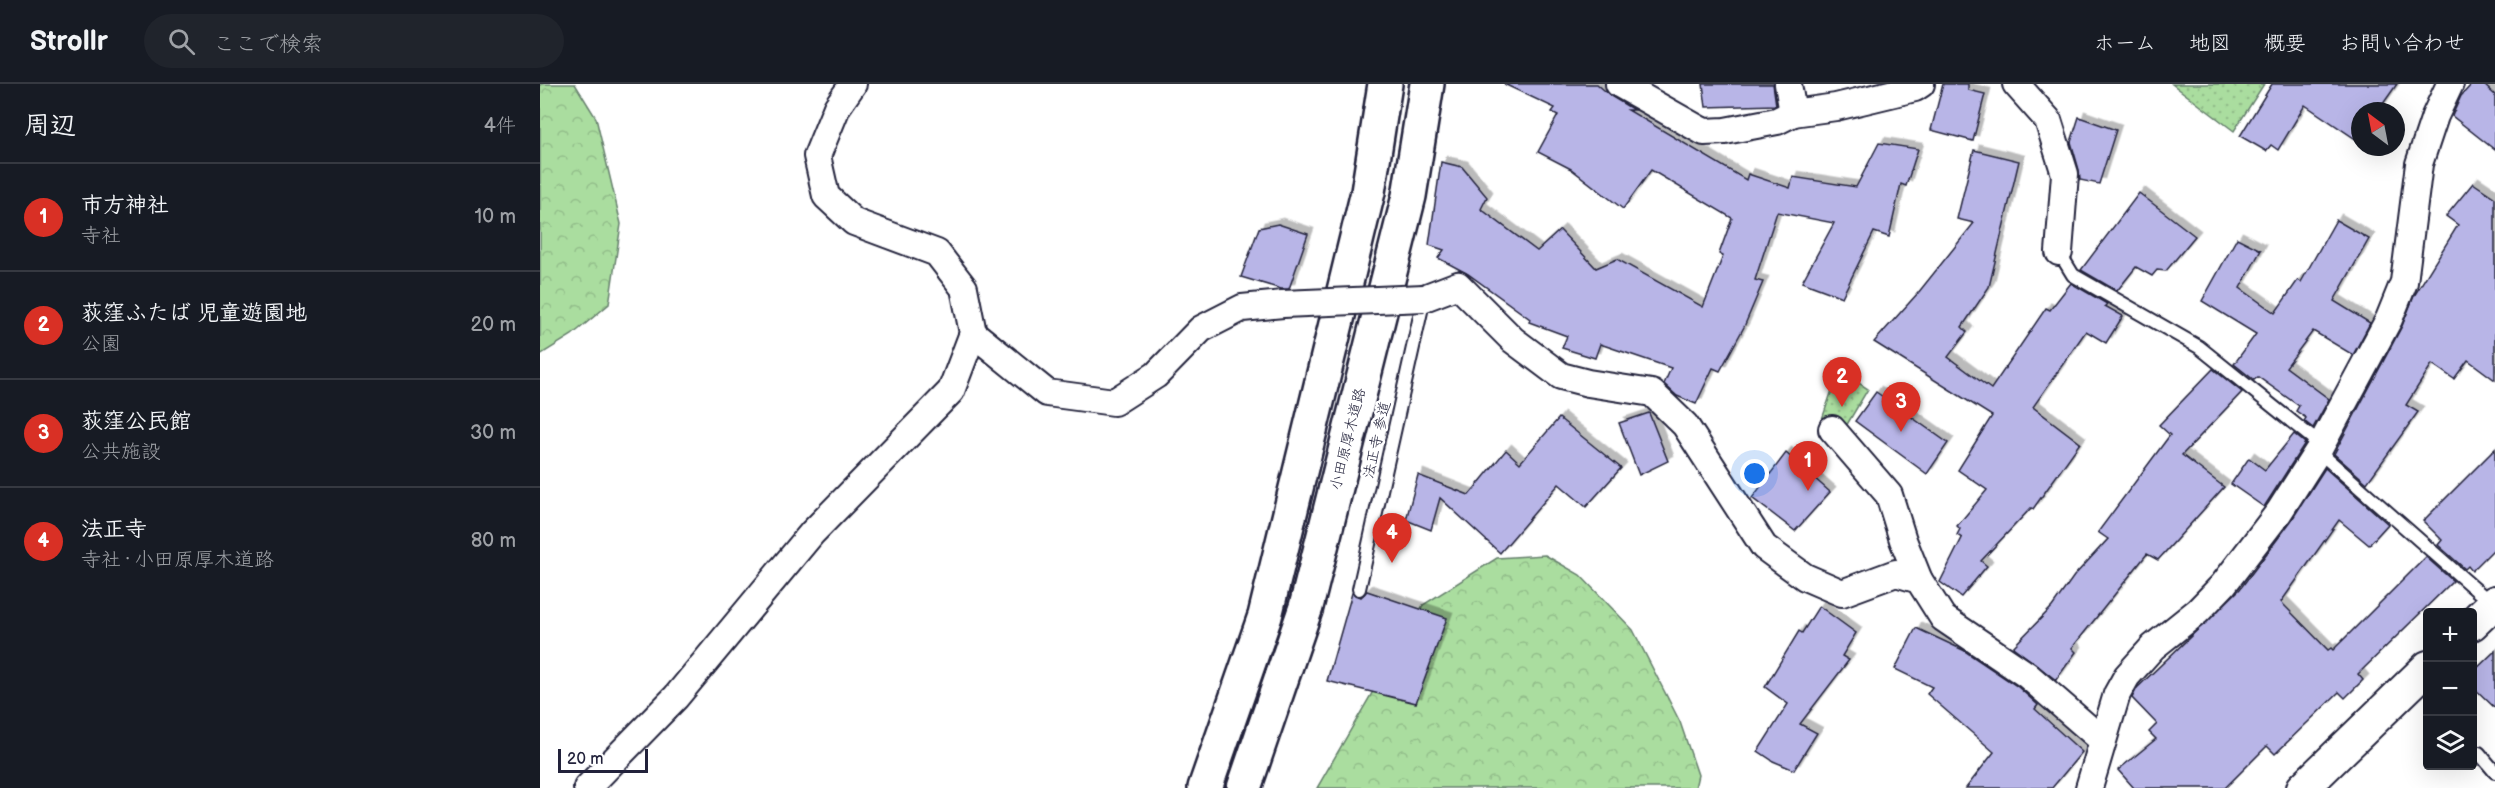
<!DOCTYPE html>
<html lang="ja">
<meta charset="utf-8">
<style>
:root{--surface:#171b24;--page:#20242c;--text:#f1f3f6;--muted:#9ea1a6;--line:#363941;--accent:#d93025}
body{margin:0;font-family:"Balsamiq Sans","Klee One",sans-serif;background:var(--page);color:var(--text)}
.controls{position:absolute;right:18px;bottom:18px;display:grid;overflow:hidden;border-radius:6px;box-shadow:0 6px 24px #0002}
.controls button{width:54px;height:54px;display:grid;place-items:center;padding:0;border:0;border-bottom:2px solid var(--line);background:var(--surface);color:var(--text);font:30px sans-serif}
.compass{position:absolute;left:1811px;top:18px;width:54px;height:54px;border-radius:50%;background:var(--surface);box-shadow:0 6px 24px #0002;rotate:328deg}
.scale{position:absolute;left:18px;bottom:15px;width:90px;box-sizing:border-box;padding-left:6px;border:3px solid #22223b;border-top:0;font-size:16px;line-height:21px;white-space:nowrap;color:#22223b;-webkit-text-stroke:4px #fff;paint-order:stroke}
.you{position:absolute;left:1215px;top:390px;width:21px;height:21px;margin:-15px;border:4px solid #fff;border-radius:50%;background:#1a73e8;box-shadow:0 0 0 9px #1a73e833}
.badge{display:grid;place-items:center;width:39px;height:39px;border-radius:50%;background:var(--accent);color:#fff;font-size:20px;font-weight:700}
.pin{position:absolute;translate:-50% -50px;filter:drop-shadow(0 2px 3px #0008)}
.pin::after{content:'';position:absolute;top:32px;width:21px;height:18px;background:inherit;clip-path:polygon(0 0,100% 0,50% 100%)}
.list{margin:0;padding:0;list-style:none}
h2{display:flex;justify-content:space-between;align-items:center;height:78px;margin:0;padding:0 24px;font-size:26px}
h2 small{font-size:20px;font-weight:400;color:var(--muted)}
.list li{display:grid;grid-template-columns:39px 1fr auto;gap:18px;align-items:center;box-sizing:border-box;height:108px;padding:0 24px;border-top:2px solid var(--line)}
.list b{display:block;font-size:22px;white-space:nowrap}
.list p{margin:0;font-size:20px;white-space:nowrap;color:var(--muted)}
.list em{font-size:20px;font-style:normal;color:var(--muted)}
.icon{flex:none;width:33px;height:33px;fill:none;stroke:currentColor;stroke-width:2;stroke-linecap:round;stroke-linejoin:round}
.map{position:relative;flex:none;width:1955px;height:704px;overflow:hidden}
header{display:flex;align-items:center;gap:36px;box-sizing:border-box;height:84px;padding:0 30px;background:var(--surface);border-bottom:2px solid var(--line)}
header strong{font-size:28px}
nav{display:flex;gap:33px;margin-inline-start:auto;font-size:21px}
.search{width:420px;height:54px;background:var(--page);display:flex;align-items:center;gap:15px;box-sizing:border-box;padding:0 21px;border-radius:33px;color:var(--muted);font-size:22px}
main{display:flex}
aside{flex:1;background:var(--surface)}
.map>svg:first-child{display:block}
</style>
<header>
<strong>Strollr</strong>
<div class="search"><svg class="icon" aria-label="search" viewBox="0 0 24 24"><circle cx="10" cy="10" r="6"/><path d="M15 15l6 6"/></svg>ここで検索</div>
<nav><a>ホーム</a><a>地図</a><a>概要</a><a>お問い合わせ</a></nav>
</header>
<main>
<aside>
<h2>周辺<small>4件</small></h2>
<ul class="list">
<li><span class="badge">1</span><div><b>市方神社</b><p>寺社</p></div><em>10 m</em></li>
<li><span class="badge">2</span><div><b>荻窪ふたば 児童遊園地</b><p>公園</p></div><em>20 m</em></li>
<li><span class="badge">3</span><div><b>荻窪公民館</b><p>公共施設</p></div><em>30 m</em></li>
<li><span class="badge">4</span><div><b>法正寺</b><p>寺社 · 小田原厚木道路</p></div><em>80 m</em></li>
</ul>
</aside>
<div class="map">
<svg width="1955" height="704" viewBox="0 0 1955 704">
<defs>
<pattern id="forest-crowns" width="20" height="18" patternUnits="userSpaceOnUse" patternTransform="scale(1.5)"><rect width="20" height="18" fill="#aadd9f"/><path d="M2 6a3 3 0 1 1 6 0M12 15a3 3 0 1 1 6 0" fill="none" stroke="#92bd8a"/></pattern>
<pattern id="park-dots" width="8" height="8" patternUnits="userSpaceOnUse" patternTransform="scale(1.5)"><rect width="8" height="8" fill="#aadd9f"/><path d="M2 2h.1M6 6h.1" fill="none" stroke="#92bd8a" stroke-width="1.8" stroke-linecap="round"/></pattern>
<filter id="shadow"><feDropShadow dx="5.5" dy="-5.5" stdDeviation="0" flood-color="#0004"/></filter>
</defs>
<rect width="100%" height="100%" fill="#fff"/>
<filter id="ink" filterUnits="userSpaceOnUse"><feTurbulence type="fractalNoise" baseFrequency=".0167" numOctaves="2"/><feDisplacementMap in="SourceGraphic" scale="12" xChannelSelector="R" yChannelSelector="G"/><feConvolveMatrix kernelMatrix="1 2 1 2 8 2 1 2 1" color-interpolation-filters="sRGB"/></filter>
<g filter="url(#ink)">
<!-- forest -->
<g fill="url(#forest-crowns)" stroke="#66806d" stroke-width="1.5">
<polygon points="0,0 35,0 56,34 81,140 69,220 32,251 0,271"/>
<polygon points="1005,471 1040,491 1093,546 1140,638 1158,691 1155,704 777,704 883,521 957,474"/>
</g>
<!-- park -->
<g fill="url(#park-dots)" stroke="#66806d" stroke-width="1.5">
<polygon points="1632,0 1724,0 1694,47"/>
<polygon points="1299,286 1328,305 1302,349 1280,341"/>
</g>
<!-- building -->
<g fill="#b8b5e7" stroke="#22223b" stroke-width="1.5" filter="url(#shadow)">
<polygon points="964,0 1057,0 1072,13 1094,26 1088,26 1206,96 1208,90 1250,104 1253,93 1316,103 1339,59 1378,65 1366,102 1361,100 1349,153 1334,148 1302,213 1262,198 1294,139 1237,128 1215,196 1223,198 1204,243 1180,287 1173,284 1156,320 1137,312 1124,300 1131,284 1060,260 1055,274 1022,264 1027,252 989,238 990,235 928,190 898,174 904,166 889,161 901,78 922,83 947,113 941,125 997,167 1020,146 1056,184 1077,175 1163,223 1183,172 1179,170 1192,134 1111,86 1083,125 1031,85 998,68 1018,31 1012,28 1015,24"/>
<polygon points="1163,0 1233,0 1236,21 1166,23"/>
<polygon points="1403,0 1428,0 1428,6 1445,10 1433,57 1391,46"/>
<polygon points="1732,0 1857,0 1838,27 1820,27 1820,58 1765,21 1738,66 1731,61 1726,67 1700,52"/>
<polygon points="1932,0 1943,0 1955,11 1955,66 1912,32 1921,12"/>
<polygon points="1539,33 1576,46 1559,100 1540,96 1539,86 1531,58"/>
<polygon points="1434,66 1479,77 1449,203 1422,243 1427,248 1408,273 1451,305 1506,224 1510,226 1531,199 1567,220 1565,222 1583,232 1566,259 1546,247 1493,323 1540,359 1493,425 1491,424 1441,477 1447,482 1421,513 1400,498 1422,454 1417,451 1420,445 1417,442 1447,406 1418,386 1452,332 1334,258 1378,209 1434,139 1417,135"/>
<polygon points="1933,99 1955,114 1955,296 1928,276 1914,295 1892,280 1866,321 1878,328 1827,399 1794,370 1862,242 1874,212 1918,141 1906,132"/>
<polygon points="1599,109 1655,152 1626,187 1617,186 1612,192 1596,183 1577,207 1541,186"/>
<polygon points="1796,136 1829,155 1794,217 1830,239 1813,271 1773,247 1746,283 1789,315 1773,344 1764,337 1766,334 1756,327 1759,322 1718,293 1714,296 1694,280 1716,250 1662,217 1697,154 1721,166 1700,204 1735,229 1758,196 1761,198"/>
<polygon points="738,140 768,150 749,205 741,205 701,193 719,144"/>
<polygon points="1673,285 1702,308 1642,371 1684,403 1618,476 1607,470 1532,564 1536,568 1516,596 1473,563 1512,523 1534,492 1568,455 1558,448 1630,351 1619,341"/>
<polygon points="1336,308 1408,359 1387,390 1315,337"/>
<polygon points="1109,329 1128,377 1099,391 1079,339"/>
<polygon points="1019,334 1081,384 1046,423 1019,400 960,469 900,414 891,446 866,436 878,391 929,411 966,366 980,379"/>
<polygon points="1754,350 1765,359 1724,423 1691,400 1709,374 1725,386"/>
<polygon points="1955,365 1955,464 1932,487 1928,482 1925,485 1898,461 1902,456 1883,437"/>
<polygon points="1246,369 1290,408 1255,447 1212,414"/>
<polygon points="1785,384 1848,440 1829,461 1799,436 1741,518 1788,566 1791,564 1793,566 1886,473 1913,497 1818,590 1823,596 1805,614 1799,608 1735,670 1727,662 1685,704 1594,704 1578,686 1616,655 1609,648 1617,640 1592,614 1597,604 1700,505 1751,437"/>
<polygon points="827,507 907,534 876,619 787,597 812,509 821,513"/>
<polygon points="1279,522 1316,549 1302,572 1309,576 1260,640 1277,649 1254,686 1233,677 1218,667 1248,620 1225,603 1259,547 1262,549"/>
<polygon points="1376,544 1423,566 1478,603 1498,621 1495,625 1542,668 1512,704 1426,704 1454,668 1387,610 1392,603 1355,585"/>
<polygon points="1955,567 1955,624 1932,602 1932,589"/>
</g>
<g fill="none" stroke-linecap="round" stroke-linejoin="round">
<defs>
<g id="service">
<polyline points="1519,168 1533,191 1659,263 1781,361"/>
<polyline points="1778,367 1952,520"/>
<polyline points="819,505 884,214"/>
<polyline points="1939,669 1955,688"/>
</g>
<g id="minor">
<polyline points="1079,0 1164,48 1185,47 1237,37 1253,29"/>
<polyline points="1248,0 1253,29 1296,23 1375,4 1381,0"/>
<polyline points="1476,0 1508,36 1525,90 1519,168"/>
<polyline points="884,214 918,201 973,256 1021,292 1048,299 1112,309 1145,341 1224,463 1265,493 1302,509 1356,489 1379,496 1403,534 1487,591 1562,656"/>
<polyline points="433,249 507,309 574,318 616,291 661,245 702,224 743,220"/>
<polyline points="1292,345 1349,411 1363,456 1379,496"/>
<polyline points="47,704 136,613 272,449 411,307 433,249 424,204 397,169 314,138 286,112 277,72 297,23 313,0"/>
<polyline points="1549,704 1577,610 1587,592 1613,563 1658,527 1683,501 1739,428 1778,367 1849,235 1864,198 1879,80 1895,32 1910,0"/>
</g>
<g id="tertiary">
<polyline points="1932,540 1955,518"/>
<polyline points="1763,704 1888,583"/>
</g>
<g id="trunk">
<polyline points="665,704 725,532 828,108 845,0"/>
<polyline points="704,704 766,523 869,112 887,0"/>
</g>
</defs>
<!-- service casing -->
<use href="#service" stroke="#22223b" stroke-width="16"/>
<!-- minor casing -->
<use href="#minor" stroke="#22223b" stroke-width="30"/>
<!-- tertiary casing -->
<use href="#tertiary" stroke="#22223b" stroke-width="36"/>
<!-- trunk casing -->
<use href="#trunk" stroke="#22223b" stroke-width="38"/>
<!-- service -->
<use href="#service" stroke="#fff" stroke-width="12"/>
<!-- minor -->
<use href="#minor" stroke="#fff" stroke-width="26"/>
<!-- tertiary -->
<use href="#tertiary" stroke="#fff" stroke-width="32"/>
<!-- trunk -->
<use href="#trunk" stroke="#fff" stroke-width="33"/>
<defs>
<polyline id="minor-bridge" points="743,220 884,214"/>
</defs>
<!-- minor-bridge casing -->
<use href="#minor-bridge" stroke="#22223b" stroke-width="30" stroke-linecap="butt"/>
<!-- minor-bridge -->
<use href="#minor-bridge" stroke="#fff" stroke-width="26"/>
</g>
</g>
<g text-anchor="middle" dominant-baseline="central" stroke-width="5" stroke-linejoin="round" paint-order="stroke">
<!-- street labels -->
<g font-size="15" fill="#22223b" stroke="#fff">
<text transform="translate(808 355) rotate(-76)">小田原厚木道路</text>
<text transform="translate(837 356) rotate(-77)">法正寺 参道</text>
</g>
</g>
</svg>
<div class="controls">
<button>+</button>
<button>−</button>
<button><svg class="icon" aria-label="layers" viewBox="0 0 24 24"><path d="M12 4l9 5-9 5-9-5zM3 14l9 5 9-5"/></svg></button>
</div>
<svg class="compass" viewBox="-18 -18 36 36"><path d="M0-13l5 13h-10z" fill="#e53935"/><path d="M0 13l5-13h-10z" fill="#9ea1a6"/></svg>
<div class="scale">20 m</div>
<div class="you"></div>
<div class="pin badge" style="left:1268px;top:407px">1</div>
<div class="pin badge" style="left:1302px;top:323px">2</div>
<div class="pin badge" style="left:1361px;top:348px">3</div>
<div class="pin badge" style="left:852px;top:479px">4</div>
</div>
</main>
